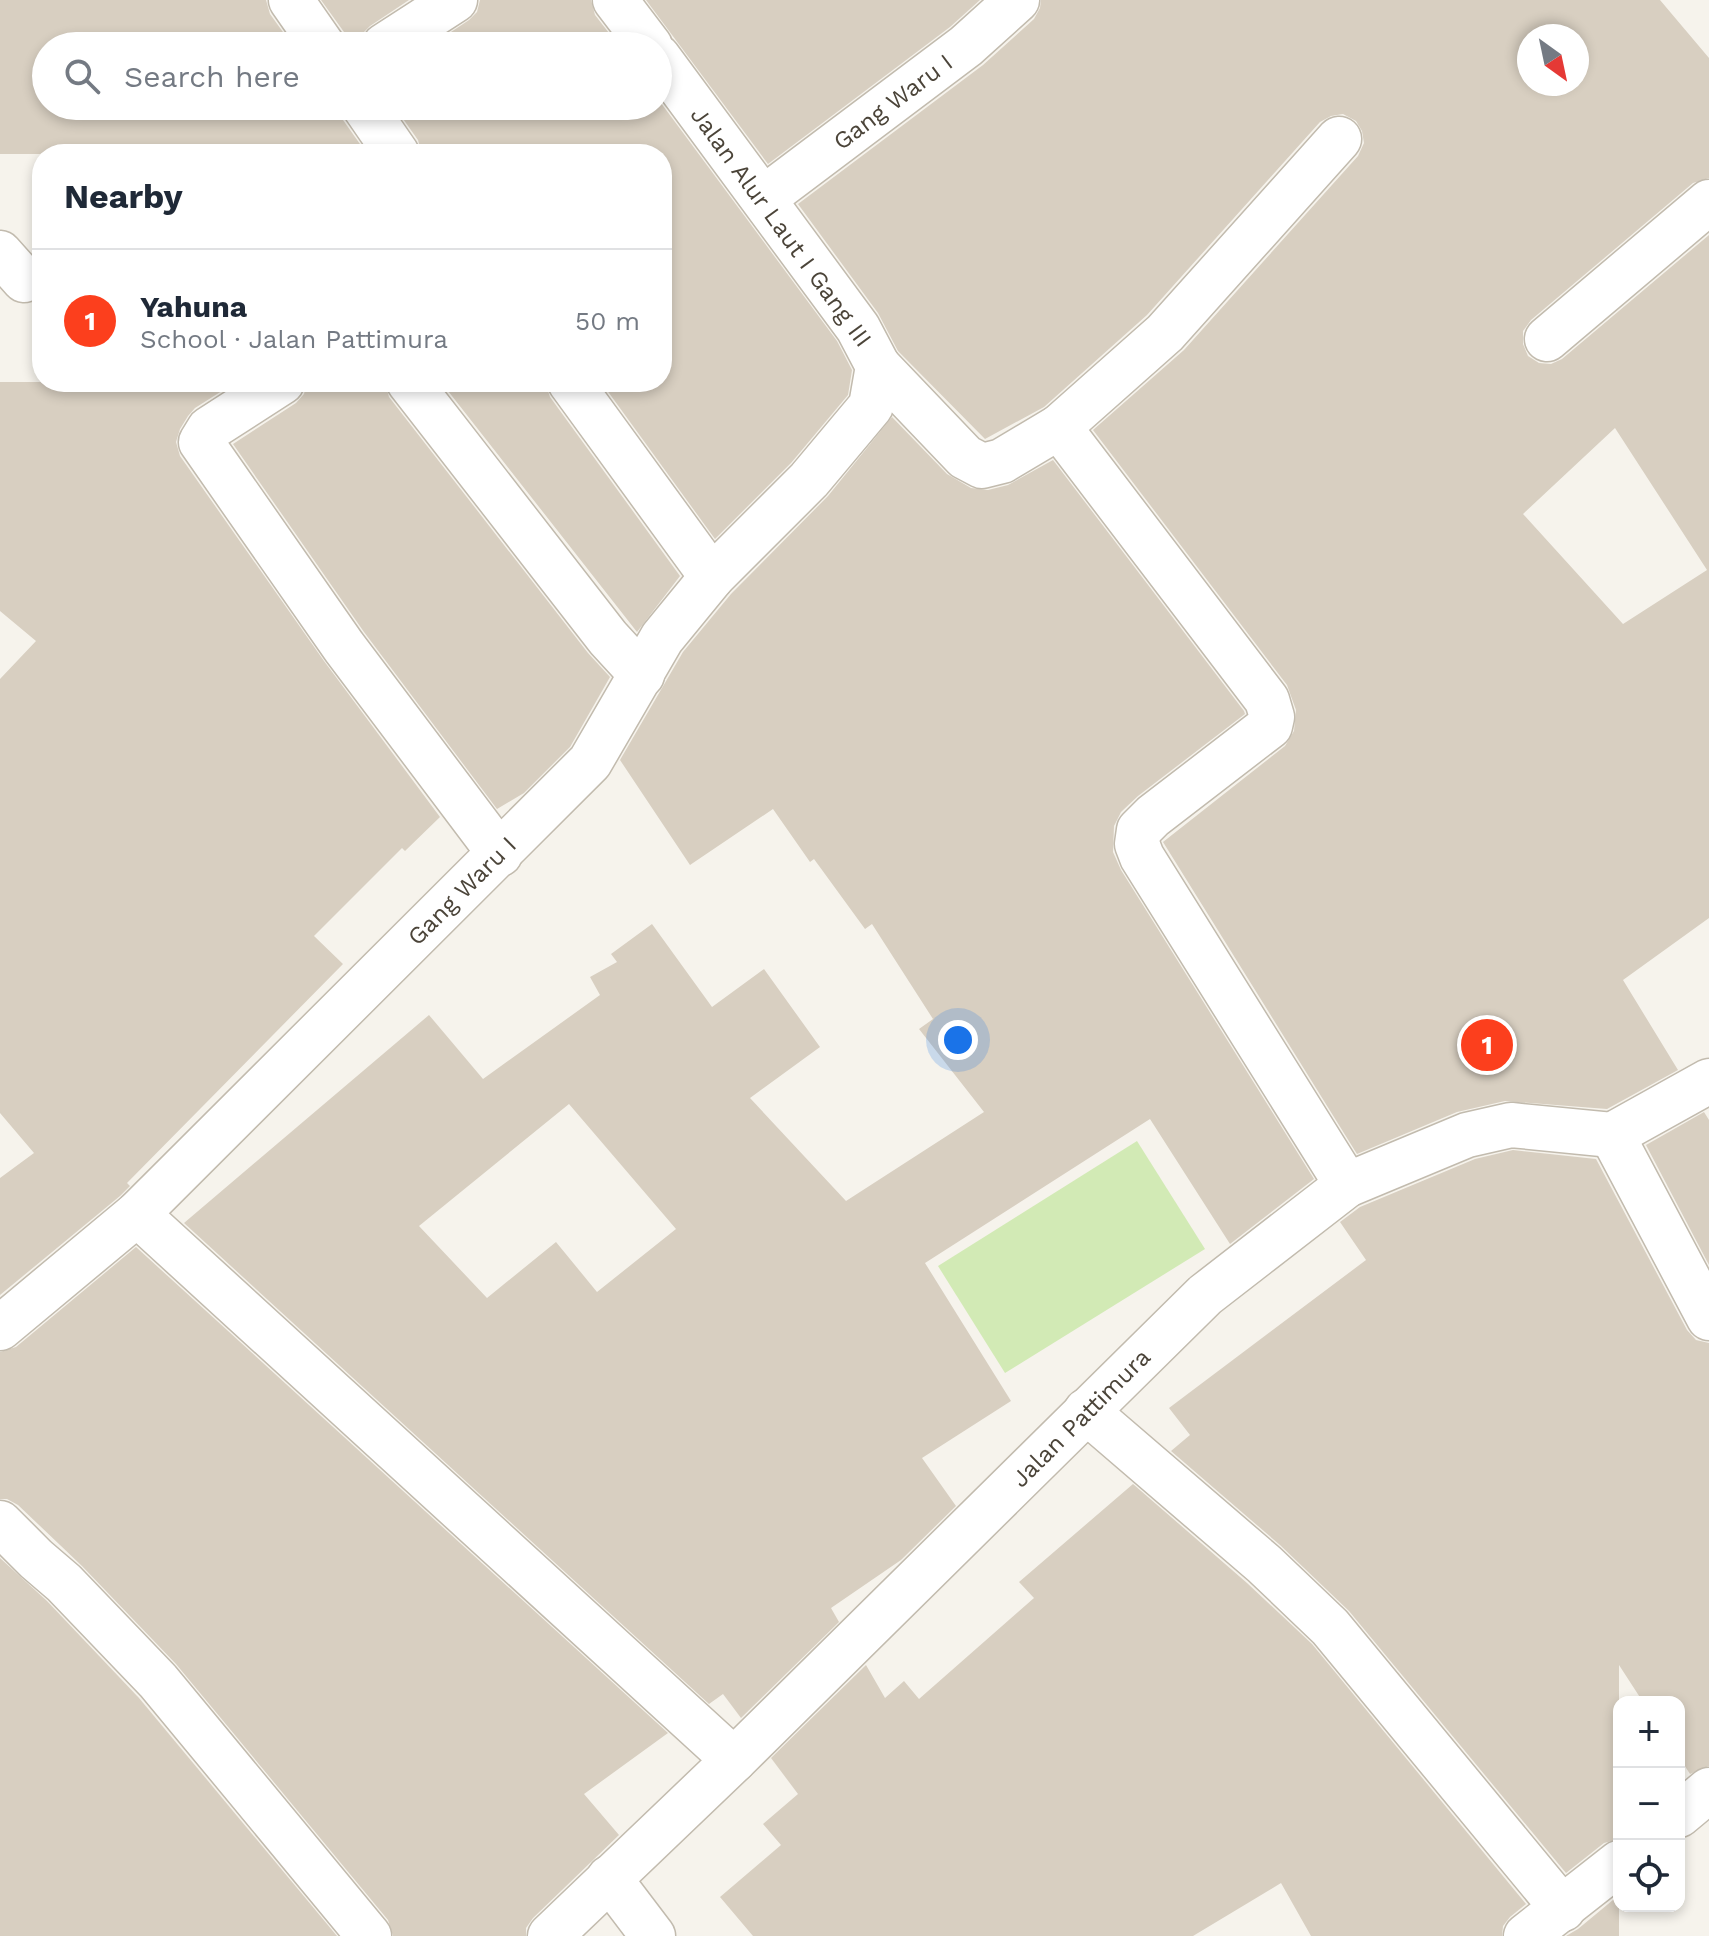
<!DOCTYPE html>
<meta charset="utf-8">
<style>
:root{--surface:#fff;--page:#f6f6f7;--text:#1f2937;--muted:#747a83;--line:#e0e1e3;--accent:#fc3f1d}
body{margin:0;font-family:"Work Sans",sans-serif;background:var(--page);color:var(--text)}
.controls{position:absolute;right:24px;bottom:24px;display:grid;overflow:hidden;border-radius:16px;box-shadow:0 4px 12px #0003}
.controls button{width:72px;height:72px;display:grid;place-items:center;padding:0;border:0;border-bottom:2px solid var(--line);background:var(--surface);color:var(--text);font:40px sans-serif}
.compass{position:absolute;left:1517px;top:24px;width:72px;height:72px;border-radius:50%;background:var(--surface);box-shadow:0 4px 12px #0003;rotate:147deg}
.you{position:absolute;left:958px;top:1040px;width:28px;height:28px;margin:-20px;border:6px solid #fff;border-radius:50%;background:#1a73e8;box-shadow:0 0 0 12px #1a73e833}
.badge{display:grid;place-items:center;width:52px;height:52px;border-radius:50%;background:var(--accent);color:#fff;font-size:26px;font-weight:700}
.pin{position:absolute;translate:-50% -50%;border:4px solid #fff;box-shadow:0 2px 8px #0006}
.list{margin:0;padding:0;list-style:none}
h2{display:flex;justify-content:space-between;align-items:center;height:104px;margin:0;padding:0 32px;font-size:34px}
h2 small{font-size:26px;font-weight:400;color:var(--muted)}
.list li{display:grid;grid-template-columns:52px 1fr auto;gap:24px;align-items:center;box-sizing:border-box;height:144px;padding:0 32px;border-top:2px solid var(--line)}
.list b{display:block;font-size:30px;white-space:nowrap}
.list p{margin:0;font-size:26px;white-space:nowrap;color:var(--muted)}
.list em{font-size:26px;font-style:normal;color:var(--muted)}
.icon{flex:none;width:44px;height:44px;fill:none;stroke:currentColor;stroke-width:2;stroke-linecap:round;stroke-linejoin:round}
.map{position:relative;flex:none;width:1709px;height:1936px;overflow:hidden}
.search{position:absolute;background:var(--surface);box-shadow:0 4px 12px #0003;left:32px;top:32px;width:640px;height:88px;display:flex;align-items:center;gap:20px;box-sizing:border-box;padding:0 28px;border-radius:44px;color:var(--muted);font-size:30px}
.panel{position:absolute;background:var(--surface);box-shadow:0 4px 12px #0003;left:32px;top:144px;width:640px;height:248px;border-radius:32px}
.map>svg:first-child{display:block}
</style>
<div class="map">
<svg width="1709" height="1936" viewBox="0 0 1709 1936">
<rect width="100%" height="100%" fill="#f6f3ec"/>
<!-- green -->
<polygon fill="#d2eab5" points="1137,1141 1205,1249 1005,1373 938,1266"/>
<!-- building -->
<g fill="#d8cfc1" fill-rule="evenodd">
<polygon points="0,0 266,0 270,14 293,46 46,46 46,106 339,106 343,120 367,154 0,154"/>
<polygon points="321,0 409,0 370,26 362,34 359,46 348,46 344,32"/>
<polygon points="480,0 591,0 595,15 619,46 430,46 469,20 477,12"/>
<polygon points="646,0 980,0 950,27 768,164"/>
<path d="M1041,0H1660L1709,58V178L1693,183L1531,320L1523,331V344L1528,356L1539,363L1551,364L1562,359L1709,235V918L1623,980L1678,1070L1607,1109L1505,1101L1457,1112L1357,1154L1163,842L1285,746L1294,731L1296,710L1287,685L1093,430L1184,350L1358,156L1364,143L1362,131L1356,121L1343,114L1331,116L1320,122L1147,315L1044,407L985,439L898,351L878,313L798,204L983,65L1034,19L1040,8ZM1529,36H1577V84H1529ZM1615,428L1707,570L1623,624L1523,514Z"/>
<polygon points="658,99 837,341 852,370 848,395 791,463 715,539 601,382 662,382 662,154 422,154 418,140 394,106 658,106"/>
<polygon points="0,382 236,382 195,408 188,416 180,429 176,442 180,456 324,661 440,817 405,851 402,848 314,936 343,964 127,1183 130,1186 120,1196 0,1295 0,1178 34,1153 0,1113 0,679 36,641 0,611"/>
<polygon points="307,382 385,382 389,397 588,653 610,677 570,747 524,793 497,809 364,632 233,444 296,403 304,394"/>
<polygon points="441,382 545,382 550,397 680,576 637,632"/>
<path d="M892,417L947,474L971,488L988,490L1008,485L1053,460L1244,711L1245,714L1138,796L1121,812L1114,826L1113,852L1121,870L1314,1179L1230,1244L1150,1119L925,1263L1011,1401L922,1458L956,1506L901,1560L831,1608L839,1622L741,1718L723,1694L709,1704L184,1223L429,1015L483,1079L600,995L590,977L617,962L611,954L652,924L712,1007L764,969L820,1047L750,1098L846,1201L984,1112L919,1029L933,1019L872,924L865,929L814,859L810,862L773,809L690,865L620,760L683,652L731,594L828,496ZM569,1104L676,1229L597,1292L556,1242L487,1298L419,1226Z"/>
<polygon points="1704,1112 1709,1120 1709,1265 1646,1145"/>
<polygon points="1513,1150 1596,1159 1687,1330 1696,1340 1709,1343 1709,1766 1690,1774 1679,1757 1679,1702 1643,1702 1619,1665 1619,1839 1604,1843 1566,1873 1349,1611 1280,1545 1171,1451 1190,1435 1169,1408 1366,1260 1340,1222 1360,1207 1475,1159"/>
<polygon points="136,1247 668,1733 584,1794 619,1835 533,1918 526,1928 526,1936 393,1936 388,1920 176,1664 82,1566 18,1505 7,1499 0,1499 0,1352 16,1347"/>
<polygon points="1133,1484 1247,1583 1312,1644 1526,1904 1510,1917 1503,1926 1502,1936 1311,1936 1281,1883 1193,1936 753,1936 720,1897 781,1845 763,1824 798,1794 771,1758 866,1665 885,1698 904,1681 919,1699 1034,1598 1019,1582"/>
<polygon points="0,1558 47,1601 139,1698 337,1936 0,1936"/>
<polygon points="1619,1895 1619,1936 1566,1936 1578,1929"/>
</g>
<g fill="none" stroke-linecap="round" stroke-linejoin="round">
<defs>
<g id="minor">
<polyline points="291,0 323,46"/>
<polyline points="615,0 650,46"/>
<polyline points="384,46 455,0"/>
<polyline points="364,106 397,154"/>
<polyline points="764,198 966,46 1017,0"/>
<polyline points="0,253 24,280"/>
<polyline points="1547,339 1709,202"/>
<polyline points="878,366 965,457 982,466 1002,461 1059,427 1267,700 1272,717 1270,726 1153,816 1139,830 1137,844 1142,857 1347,1185"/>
<polyline points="282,382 209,429 201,442 344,647 500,854"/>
<polyline points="409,382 608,638 642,675"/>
<polyline points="570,382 712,577"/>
<polyline points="1059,427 1165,333 1339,139"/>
<polyline points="1612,1135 1709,1318"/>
<polyline points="137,1214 734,1760"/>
<polyline points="0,1328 137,1214 590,762 662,638 712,577 809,480 871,406 878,366 858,328 658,57"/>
<polyline points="1086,1411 1264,1564 1330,1627 1563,1909"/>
<polyline points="0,1523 36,1559 64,1583 158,1681 369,1936"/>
<polyline points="1679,1815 1709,1790"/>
<polyline points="609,1878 653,1936"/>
<polyline points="550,1936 734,1760 1205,1295 1347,1185 1467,1135 1511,1125 1612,1135 1709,1081"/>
<polyline points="1526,1936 1619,1863"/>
</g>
</defs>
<!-- minor casing -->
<use href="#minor" stroke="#c2bbae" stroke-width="47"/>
<!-- minor -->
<use href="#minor" stroke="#fff" stroke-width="44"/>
</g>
<g text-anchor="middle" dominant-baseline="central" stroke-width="7" stroke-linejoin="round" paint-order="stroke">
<!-- street labels -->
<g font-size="24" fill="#4b4439" stroke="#fff">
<text transform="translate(893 102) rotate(-37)">Gang Waru I</text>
<text transform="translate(781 227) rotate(54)">Jalan Alur Laut I Gang III</text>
<text transform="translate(462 891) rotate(-45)">Gang Waru I</text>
<text transform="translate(1081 1418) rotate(-45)">Jalan Pattimura</text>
</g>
</g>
</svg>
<div class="controls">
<button>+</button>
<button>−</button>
<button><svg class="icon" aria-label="locate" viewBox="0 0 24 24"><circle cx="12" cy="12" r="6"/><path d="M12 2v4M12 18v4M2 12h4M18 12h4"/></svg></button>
</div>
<svg class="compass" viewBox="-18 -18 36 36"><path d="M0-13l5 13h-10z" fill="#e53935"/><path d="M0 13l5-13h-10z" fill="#747a83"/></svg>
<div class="you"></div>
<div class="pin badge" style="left:1487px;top:1045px">1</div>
<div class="search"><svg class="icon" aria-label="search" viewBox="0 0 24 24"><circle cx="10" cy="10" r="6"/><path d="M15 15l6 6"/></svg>Search here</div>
<section class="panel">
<h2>Nearby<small></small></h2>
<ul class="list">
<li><span class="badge">1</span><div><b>Yahuna</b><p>School · Jalan Pattimura</p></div><em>50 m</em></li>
</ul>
</section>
</div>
